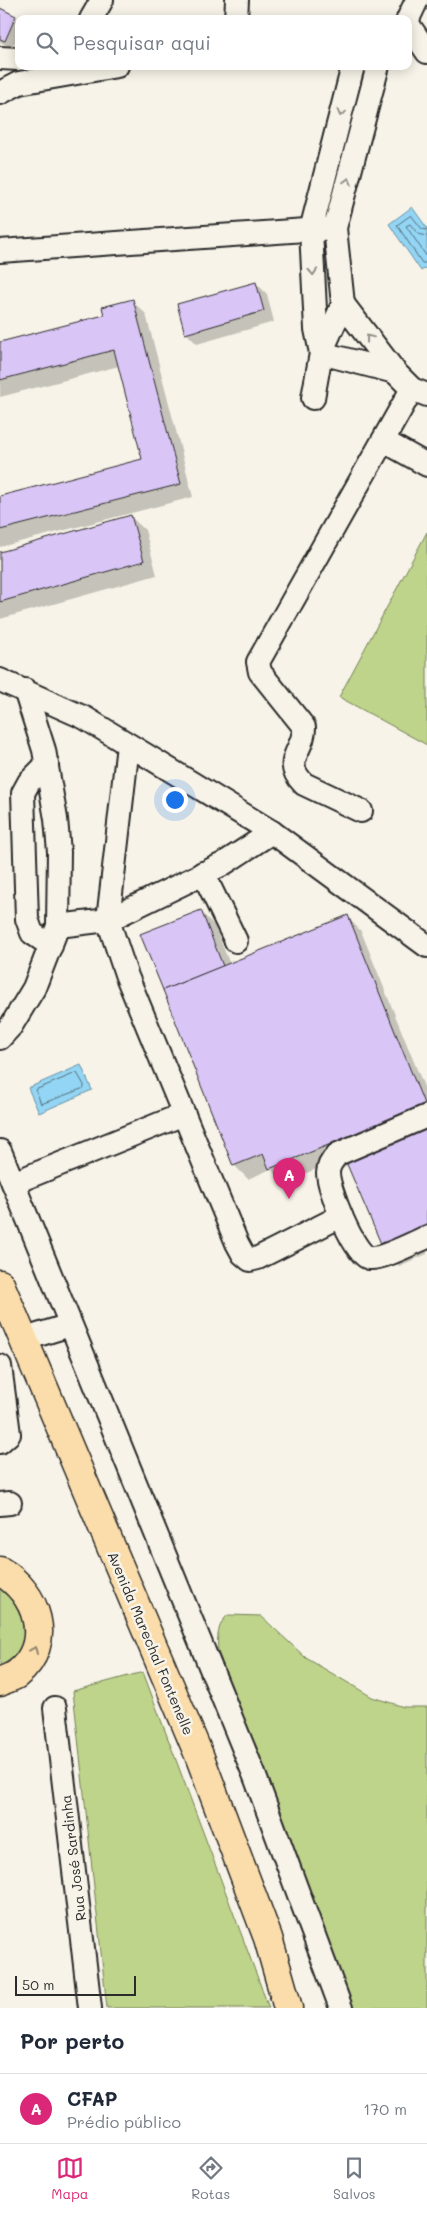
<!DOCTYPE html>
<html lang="pt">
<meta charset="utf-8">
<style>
:root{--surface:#fff;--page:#f2f2f3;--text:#1f2937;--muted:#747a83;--line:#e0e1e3;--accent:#db2777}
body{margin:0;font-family:Mali,sans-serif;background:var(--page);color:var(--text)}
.scale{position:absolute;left:15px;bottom:12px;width:121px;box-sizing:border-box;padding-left:5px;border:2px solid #2b2b2b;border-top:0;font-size:14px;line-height:18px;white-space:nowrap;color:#2b2b2b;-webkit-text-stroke:4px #f7f3e8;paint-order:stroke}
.you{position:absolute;left:174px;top:799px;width:18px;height:18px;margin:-12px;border:4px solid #fff;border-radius:50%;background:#1a73e8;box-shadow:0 0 0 8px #1a73e833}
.badge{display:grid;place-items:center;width:32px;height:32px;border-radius:50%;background:var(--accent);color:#fff;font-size:16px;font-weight:700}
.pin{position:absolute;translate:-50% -41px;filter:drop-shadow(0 1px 2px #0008)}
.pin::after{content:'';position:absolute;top:26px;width:18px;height:15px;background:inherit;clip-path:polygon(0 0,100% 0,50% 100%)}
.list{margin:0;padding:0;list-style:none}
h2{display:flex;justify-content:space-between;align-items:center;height:65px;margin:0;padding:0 20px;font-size:21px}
h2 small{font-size:16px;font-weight:400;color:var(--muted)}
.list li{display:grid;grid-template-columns:32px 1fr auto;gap:15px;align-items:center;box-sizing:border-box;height:70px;padding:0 20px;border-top:1px solid var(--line)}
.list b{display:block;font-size:19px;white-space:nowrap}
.list p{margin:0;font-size:16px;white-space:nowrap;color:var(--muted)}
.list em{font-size:16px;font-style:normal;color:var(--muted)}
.icon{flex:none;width:28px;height:28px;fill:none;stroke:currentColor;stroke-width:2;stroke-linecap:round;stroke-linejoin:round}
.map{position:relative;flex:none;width:427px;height:2008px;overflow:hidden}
.search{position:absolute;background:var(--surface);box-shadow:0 2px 12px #0003;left:15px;right:15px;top:15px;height:55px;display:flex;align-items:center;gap:12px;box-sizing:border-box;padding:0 18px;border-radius:10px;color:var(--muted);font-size:19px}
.sheet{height:135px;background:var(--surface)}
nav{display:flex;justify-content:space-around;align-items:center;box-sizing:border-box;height:70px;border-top:1px solid var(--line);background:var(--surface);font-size:14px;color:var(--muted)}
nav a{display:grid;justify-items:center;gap:2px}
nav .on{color:var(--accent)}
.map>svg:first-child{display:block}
</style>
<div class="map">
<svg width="427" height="2008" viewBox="0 0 427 2008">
<rect width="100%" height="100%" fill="#f7f3e8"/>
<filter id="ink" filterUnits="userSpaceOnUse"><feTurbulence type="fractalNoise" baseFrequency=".02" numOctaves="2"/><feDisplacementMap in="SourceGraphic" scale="10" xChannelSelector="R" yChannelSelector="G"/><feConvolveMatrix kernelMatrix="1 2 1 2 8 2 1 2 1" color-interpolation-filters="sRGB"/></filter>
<g filter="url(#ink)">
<!-- green -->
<g fill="#bed48a" stroke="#74805a">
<polygon points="427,532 427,745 339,697"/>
<polygon points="0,1587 18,1604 23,1623 24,1643 16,1655 0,1667"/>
<path d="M228,1615L261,1616L306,1658L372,1697L404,1707H427V2008H352L288,1831L218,1652C217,1638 217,1624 228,1615Z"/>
<polygon points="143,1672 269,2008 107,2008 73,1691"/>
</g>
<!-- water -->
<g fill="#93d5f4" stroke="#6991a4">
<polygon points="412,207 427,228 427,267 421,271 389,224"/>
<polygon points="81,1065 92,1090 39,1113 28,1088"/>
</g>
<!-- shadow -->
<g fill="#0003">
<polygon points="0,10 19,20 19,34 12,48 0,42"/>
<polygon points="256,283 267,294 274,322 197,344 186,333"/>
<polygon points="132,301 146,314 193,497 0,547 0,498 144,460 119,366 0,397 0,343 105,316"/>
<polygon points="131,517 145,530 157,575 0,619 0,553"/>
<polygon points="200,911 214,925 230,964 347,917 361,931 427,1094 427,1254 399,1266 386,1252 346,1157 284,1182 271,1169 248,1179 234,1165"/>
</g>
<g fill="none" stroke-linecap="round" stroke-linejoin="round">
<!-- shore -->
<g stroke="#556f7b" stroke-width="1">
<polyline points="427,230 422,229 411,215 397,225 422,263 427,263"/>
<polyline points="427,236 418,234 410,224 406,226 427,257"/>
<polygon points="77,1073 84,1085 84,1088 41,1104 36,1090"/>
</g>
</g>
<!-- building -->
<g fill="#d9c5f6" stroke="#2b2b2b">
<polygon points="0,8 16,16 5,41 0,39"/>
<polygon points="256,282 264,311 185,334 177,304"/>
<polygon points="133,299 181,484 0,530 0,496 142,459 114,350 0,380 0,342 104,315 102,307"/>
<polygon points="131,515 144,561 0,602 0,552"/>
<polygon points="201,910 223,966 163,990 140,934"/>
<polygon points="348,915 425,1106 269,1169 263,1154 233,1166 163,990"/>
<polygon points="427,1119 427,1235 385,1253 343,1155"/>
</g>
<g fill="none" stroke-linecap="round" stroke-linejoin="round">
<defs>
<g id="minor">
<polyline points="91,19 102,0"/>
<polyline points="236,19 237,0"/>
<polyline points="408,19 417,0"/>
<polyline points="408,24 427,52"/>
<polyline points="0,58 19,59"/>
<polyline points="0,93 19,83 117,66"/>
<polyline points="0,251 335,228"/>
<polyline points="343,304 395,372 412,389 427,395"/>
<polyline points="321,353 316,329 311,230 353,66"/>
<polyline points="321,353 395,372"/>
<polyline points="313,398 321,353 343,304 335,228 378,66"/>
<polyline points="384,441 427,465"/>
<polyline points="0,680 85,718 272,832 427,946"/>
<polyline points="128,745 108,920 126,974 237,1243 243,1254 250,1260 258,1258 341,1216"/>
<polyline points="47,764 29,782 23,793 27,919 32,933 51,946"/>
<path d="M361,811L304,784C280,760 305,751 304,727L260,672L258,662L412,389"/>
<polyline points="203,873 236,941"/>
<polyline points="58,926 108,920 223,864 272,832"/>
<polyline points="0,1038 11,1026 34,988 58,926 59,852 56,819 44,750 25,690"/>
<path d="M427,1116L338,1154C333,1159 328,1165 328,1173C328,1188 354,1255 369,1258C381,1260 415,1242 427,1237"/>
<polyline points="0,1151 254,1774 341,2008"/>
<polyline points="13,1183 184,1114"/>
<polyline points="22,1340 70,1325"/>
<polyline points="0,1366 9,1434 0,1442"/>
<polyline points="0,1504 10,1503"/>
<polyline points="55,1708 90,2008"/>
</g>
<g id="major">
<polyline points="0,1284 199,1755 268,1938 288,2008"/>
<path d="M0,1571C37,1592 55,1643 17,1674C13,1677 5,1679 0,1682"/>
</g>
</defs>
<!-- minor casing -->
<use href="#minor" stroke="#2b2b2b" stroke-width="26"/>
<!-- major casing -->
<use href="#major" stroke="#2b2b2b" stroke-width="31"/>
<!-- minor -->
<use href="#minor" stroke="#f7f3e8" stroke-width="22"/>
<!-- major -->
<use href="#major" stroke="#fbddab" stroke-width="28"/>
</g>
<!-- one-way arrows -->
<defs><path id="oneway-chevron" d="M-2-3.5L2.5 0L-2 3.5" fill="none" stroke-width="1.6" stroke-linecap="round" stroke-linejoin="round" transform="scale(1.25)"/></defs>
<g stroke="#918f8a">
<use href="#oneway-chevron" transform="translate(341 113) rotate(105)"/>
<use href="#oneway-chevron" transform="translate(348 181) rotate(-75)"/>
<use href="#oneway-chevron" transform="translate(313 272) rotate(87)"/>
<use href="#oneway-chevron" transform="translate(369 338) rotate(-127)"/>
</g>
<use stroke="#93846b" href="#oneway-chevron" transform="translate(34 1650) rotate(-67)"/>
</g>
<g text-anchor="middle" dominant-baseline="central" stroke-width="5" stroke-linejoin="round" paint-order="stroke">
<!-- street labels -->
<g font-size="14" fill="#2b2b2b" stroke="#f7f3e8">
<text transform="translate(151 1643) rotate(67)">Avenida Marechal Fontenelle</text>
<text transform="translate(73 1858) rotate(-97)">Rua José Sardinha</text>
</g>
</g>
</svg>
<div class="scale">50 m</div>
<div class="you"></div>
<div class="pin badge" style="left:289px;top:1199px">A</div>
<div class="search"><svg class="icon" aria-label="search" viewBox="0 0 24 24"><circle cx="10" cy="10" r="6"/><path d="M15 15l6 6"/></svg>Pesquisar aqui</div>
</div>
<section class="sheet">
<h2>Por perto<small></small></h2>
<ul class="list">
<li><span class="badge">A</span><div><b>CFAP</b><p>Prédio público</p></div><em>170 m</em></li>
</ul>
</section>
<nav>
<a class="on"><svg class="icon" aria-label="map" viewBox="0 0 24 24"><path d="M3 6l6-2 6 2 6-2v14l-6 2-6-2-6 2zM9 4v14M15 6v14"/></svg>Mapa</a>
<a><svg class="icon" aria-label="directions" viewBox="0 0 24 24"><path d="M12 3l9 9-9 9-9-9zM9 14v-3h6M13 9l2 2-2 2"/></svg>Rotas</a>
<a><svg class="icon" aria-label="saved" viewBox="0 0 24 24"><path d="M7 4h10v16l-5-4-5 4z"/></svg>Salvos</a>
</nav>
